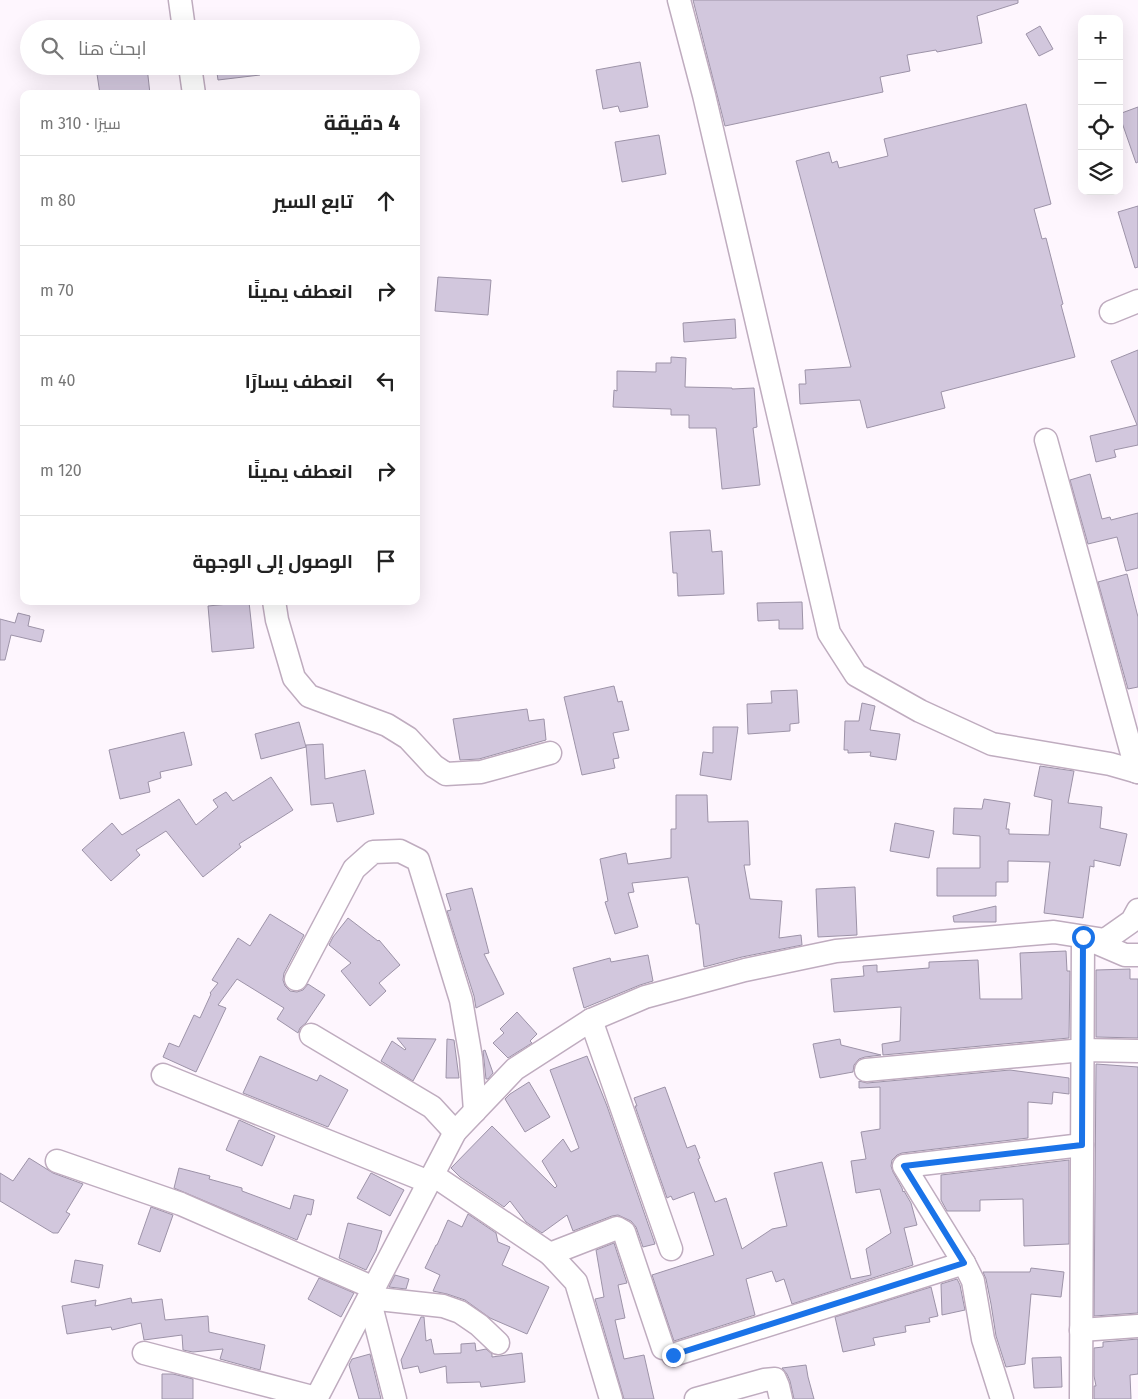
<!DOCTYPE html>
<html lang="ar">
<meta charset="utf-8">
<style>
:root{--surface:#fff;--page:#f6f6f6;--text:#222;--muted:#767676;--line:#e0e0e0}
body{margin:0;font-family:"Fira Sans",Cairo,sans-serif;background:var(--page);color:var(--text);direction:rtl}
.controls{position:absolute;right:15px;top:15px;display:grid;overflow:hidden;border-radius:10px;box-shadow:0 5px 20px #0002}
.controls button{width:45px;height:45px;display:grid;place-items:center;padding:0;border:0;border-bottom:1px solid var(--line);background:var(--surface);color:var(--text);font:25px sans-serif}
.stop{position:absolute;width:15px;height:15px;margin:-11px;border:4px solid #1a73e8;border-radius:50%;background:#fff}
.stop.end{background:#1a73e8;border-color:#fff;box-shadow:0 1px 5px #0008}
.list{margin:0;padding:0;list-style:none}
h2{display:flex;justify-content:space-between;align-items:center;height:65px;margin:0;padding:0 20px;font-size:21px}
h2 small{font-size:16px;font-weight:400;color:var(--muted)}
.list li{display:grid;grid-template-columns:32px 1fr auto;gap:15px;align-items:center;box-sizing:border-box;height:90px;padding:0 20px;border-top:1px solid var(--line)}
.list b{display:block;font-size:19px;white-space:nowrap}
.list em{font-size:16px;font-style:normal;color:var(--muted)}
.icon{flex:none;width:28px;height:28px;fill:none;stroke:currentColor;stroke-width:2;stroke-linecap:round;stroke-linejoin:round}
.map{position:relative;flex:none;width:1138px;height:1399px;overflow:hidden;direction:ltr}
.search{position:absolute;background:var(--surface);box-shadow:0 5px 20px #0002;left:20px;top:20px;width:400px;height:55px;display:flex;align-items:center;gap:12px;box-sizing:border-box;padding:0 18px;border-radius:28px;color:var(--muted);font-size:19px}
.panel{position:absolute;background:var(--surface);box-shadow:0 5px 20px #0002;left:20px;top:90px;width:400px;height:515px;border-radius:10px;direction:rtl}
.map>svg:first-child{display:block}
</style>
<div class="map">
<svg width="1138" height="1399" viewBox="0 0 1138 1399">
<rect width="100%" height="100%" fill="#fef6fe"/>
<!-- building -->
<g fill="#d2c7dd" stroke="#9d93a8">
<polygon points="693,0 1018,0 1018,3 977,16 982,43 937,52 936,50 907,55 910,71 880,77 883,92 725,126"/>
<polygon points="1040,26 1053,49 1039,56 1026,34"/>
<polygon points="640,62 648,107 620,112 618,106 603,109 596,70"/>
<polygon points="216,66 259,66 260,75 218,80"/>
<polygon points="147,67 150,94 100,94 97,74"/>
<polygon points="1026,104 1051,204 1034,209 1042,239 1046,238 1063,304 1061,305 1075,357 941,392 945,408 867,428 860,400 800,404 799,384 806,384 805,370 851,367 796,161 829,152 832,163 837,161 839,168 888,156 884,139"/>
<polygon points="1138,107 1138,162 1136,163 1119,114"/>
<polygon points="659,135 666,174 622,182 615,142"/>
<polygon points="1138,206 1138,267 1135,268 1118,212"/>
<polygon points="438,277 491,280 488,315 435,311"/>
<polygon points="735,319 736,338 684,342 683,323"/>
<polygon points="1138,350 1138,445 1114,450 1116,457 1096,462 1090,436 1137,425 1111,361"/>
<polygon points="671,357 686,358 685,387 732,388 732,389 754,388 757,427 753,428 760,485 722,489 716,428 689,428 689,415 671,415 671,409 613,407 614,390 617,391 617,371 656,372 656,363 671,363"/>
<polygon points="1090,474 1102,519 1110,517 1111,520 1138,513 1138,568 1126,571 1117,537 1088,544 1070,480"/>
<polygon points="710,530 712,552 722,551 724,594 678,596 677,573 673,573 670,532"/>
<polygon points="1127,574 1138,617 1138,687 1128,689 1098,582"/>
<polygon points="249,602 254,648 212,652 208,606"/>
<polygon points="802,602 803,629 779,629 779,620 758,621 757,603"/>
<polygon points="18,613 30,616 28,626 44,630 41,642 11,635 5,660 0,660 0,619 15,623"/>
<polygon points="614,686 618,702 622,701 629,730 613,733 619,758 613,759 615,768 582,775 564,697"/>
<polygon points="797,690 799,723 790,724 790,731 748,734 747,704 772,703 771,691"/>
<polygon points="862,703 875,706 870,730 900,734 896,760 870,756 871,752 848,753 848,750 844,750 845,721 859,721"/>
<polygon points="527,709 529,721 544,719 546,740 479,759 460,760 453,719"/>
<polygon points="299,722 306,747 261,759 255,734"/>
<polygon points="713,727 738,727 731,780 700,775 703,752 713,753"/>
<polygon points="184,732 192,765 160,772 161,778 148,782 150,792 120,799 109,750"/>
<polygon points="323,744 325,779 365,770 374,814 337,822 333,803 311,805 306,745"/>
<polygon points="1040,766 1074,771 1068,803 1102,807 1100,828 1127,834 1120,866 1094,860 1094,867 1090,866 1083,918 1044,913 1050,862 1008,861 1008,882 996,882 996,896 937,896 937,868 980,868 980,836 953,834 954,808 982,809 984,799 1010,803 1006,829 1009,829 1009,834 1049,835 1052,800 1034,796"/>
<polygon points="271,777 293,810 239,844 241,847 203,877 166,831 136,850 140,855 111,881 82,850 112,823 122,835 179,799 196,825 218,807 213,800 226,792 233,801"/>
<polygon points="676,795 707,795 708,822 748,821 750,865 744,865 750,899 782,901 779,938 801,935 802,945 742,957 704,967 699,924 696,924 688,877 632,883 634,892 628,893 638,927 615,934 605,902 608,901 600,859 626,853 628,864 671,858 671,829 676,829"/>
<polygon points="895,823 934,831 929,858 890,851"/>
<polygon points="855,887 857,935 818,937 816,889"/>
<polygon points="472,888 489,953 484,954 504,994 476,1008 474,996 447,911 451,910 446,894"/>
<polygon points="996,906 996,922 954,922 953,916"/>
<polygon points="270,914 304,935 284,973 283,980 285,986 290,991 297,992 303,990 308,984 325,995 306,1023 300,1028 298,1033 277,1019 284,1008 237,979 218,1005 226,1008 196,1072 163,1057 169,1043 179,1047 194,1015 200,1018 211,994 210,993 218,983 212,980 238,938 250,946"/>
<polygon points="348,918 378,941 379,940 400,965 379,983 386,991 370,1006 341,971 351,963 329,945 333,937"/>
<polygon points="1066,951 1067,971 1070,971 1069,1038 883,1055 882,1044 900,1041 901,1007 834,1012 831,979 864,976 863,966 877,965 877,972 929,968 929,962 978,960 980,999 1022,999 1020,953"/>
<polygon points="648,955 653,981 640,985 584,1008 573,968 610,958 611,962"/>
<polygon points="1130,969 1130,979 1138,979 1138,1038 1096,1037 1096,970"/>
<polygon points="517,1012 537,1034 530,1041 532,1043 508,1058 493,1043 504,1033 500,1029"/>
<polygon points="397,1038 436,1039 413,1081 381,1061 392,1041 405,1050 406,1049"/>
<polygon points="447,1039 454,1040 459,1078 446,1078"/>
<polygon points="840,1039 841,1045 881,1055 865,1057 859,1059 854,1065 853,1072 820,1078 813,1044"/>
<polygon points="485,1050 493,1073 488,1079 486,1079 483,1051"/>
<polygon points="260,1056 317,1081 320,1075 348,1090 328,1127 243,1093"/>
<polygon points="587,1056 607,1106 655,1244 643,1247 636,1227 631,1221 618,1215 612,1216 573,1231 567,1215 542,1233 526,1222 510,1201 504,1207 460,1177 451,1168 492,1126 555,1188 557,1186 542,1161 563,1139 571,1152 579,1148 550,1070"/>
<polygon points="1096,1064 1138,1067 1138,1313 1094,1316"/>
<polygon points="1010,1070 1069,1078 1069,1094 1053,1092 1052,1104 1028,1102 1028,1138 902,1153 897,1155 892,1160 891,1166 893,1172 902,1188 903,1192 904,1191 911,1203 917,1225 904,1228 913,1265 792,1304 784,1279 776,1282 772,1271 746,1279 755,1315 674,1341 652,1275 714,1255 694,1192 673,1200 671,1196 667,1198 635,1106 637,1106 634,1098 665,1087 687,1148 695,1145 700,1158 698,1159 715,1202 726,1198 742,1249 772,1229 787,1226 774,1173 822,1162 851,1279 871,1275 866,1249 891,1233 880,1189 856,1193 851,1161 866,1159 861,1132 880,1129 880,1087 859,1088 859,1081 867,1083"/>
<polygon points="529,1082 550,1117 525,1132 505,1099 510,1094"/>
<polygon points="239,1120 275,1136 262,1166 226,1150"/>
<polygon points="29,1158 53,1173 83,1184 66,1212 70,1214 58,1233 53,1233 0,1201 0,1173 13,1181"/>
<polygon points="1069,1160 1069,1244 1024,1246 1023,1199 980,1200 980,1211 947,1211 941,1200 941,1175"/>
<polygon points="179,1168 210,1176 209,1179 242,1188 242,1191 290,1209 294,1195 314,1200 311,1215 307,1214 297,1240 174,1188"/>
<polygon points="371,1173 404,1190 390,1216 357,1198"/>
<polygon points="151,1207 173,1215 160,1252 138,1244"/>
<polygon points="468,1214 496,1233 498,1242 510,1247 502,1265 549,1287 527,1334 490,1318 465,1300 447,1294 433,1291 440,1275 425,1268 436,1245 437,1245 448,1220 462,1227"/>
<polygon points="348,1223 382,1231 376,1251 366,1270 339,1258"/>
<polygon points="614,1243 627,1283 618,1285 625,1318 615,1320 624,1359 644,1355 654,1399 624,1399 595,1299 604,1297 596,1250"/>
<polygon points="75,1260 103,1265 99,1288 71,1282"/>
<polygon points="1031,1268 1064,1272 1061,1297 1031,1294 1025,1364 1006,1367 996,1336 991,1304 986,1279 983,1272 1030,1272"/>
<polygon points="395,1275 409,1279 406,1289 389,1287"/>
<polygon points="319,1278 354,1293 341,1317 308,1299"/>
<polygon points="957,1279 960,1285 965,1310 942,1315 941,1284"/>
<polygon points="931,1287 938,1316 929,1318 930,1322 905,1326 906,1332 873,1338 875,1345 843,1352 835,1317"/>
<polygon points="131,1298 132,1303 162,1299 165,1320 208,1316 209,1332 265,1345 260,1370 220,1359 223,1349 193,1352 183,1350 182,1335 144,1340 141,1323 112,1330 111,1327 67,1334 62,1306 96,1300 95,1306"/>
<polygon points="421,1317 424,1317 426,1341 431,1339 434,1354 461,1353 461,1344 475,1343 476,1351 486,1349 492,1354 492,1357 522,1353 525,1382 481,1387 480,1382 447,1383 446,1366 420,1373 418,1366 403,1369 401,1360"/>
<polygon points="1138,1339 1138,1374 1130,1375 1131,1399 1094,1399 1094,1386 1096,1386 1094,1376 1094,1348 1103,1347 1103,1342"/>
<polygon points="370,1354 381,1399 359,1399 349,1365 352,1359"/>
<polygon points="1061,1357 1062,1387 1034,1388 1032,1358"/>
<polygon points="806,1365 808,1377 814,1399 794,1399 790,1381 787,1374 782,1368"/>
<polygon points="162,1374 173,1374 193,1379 193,1399 162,1399"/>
</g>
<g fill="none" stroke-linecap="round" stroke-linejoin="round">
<defs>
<g id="minor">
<polyline points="180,0 184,29"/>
<polyline points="679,0 704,95 829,633 856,675 920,711 992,744 1110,764 1138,772"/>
<polyline points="190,66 194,94"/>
<polyline points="1111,312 1138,301"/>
<polyline points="1046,440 1137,772"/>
<polyline points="274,601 277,620 294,678 309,696 387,725 408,738 434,766 446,774 481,772 550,753"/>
<polyline points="296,979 354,869 373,852 400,851 418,860 461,1000 471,1058 475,1111"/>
<polyline points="591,1020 671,1249"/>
<polyline points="311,1035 432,1107 455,1132"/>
<polyline points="866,1070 1083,1050 1138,1051"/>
<polyline points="163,1075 429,1182"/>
<polyline points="57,1161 181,1204 374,1288"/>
<polyline points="433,1175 550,1254 576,1282 611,1399"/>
<polyline points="550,1254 617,1228 624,1232 663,1348"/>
<polyline points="1081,1330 1138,1326"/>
<polyline points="144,1353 316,1398"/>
<polyline points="673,1355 964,1263"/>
<polyline points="316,1399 455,1132 515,1069 591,1020 645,997 745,970 836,951 1054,932 1105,940 1132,921 1138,910"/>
<polyline points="395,1399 369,1298 443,1306 460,1312 479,1325 498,1343"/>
<polyline points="696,1399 764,1380 775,1379 778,1386 781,1399"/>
<polyline points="1002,1399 983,1339 973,1281 964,1263 904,1166 1082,1145"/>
<polyline points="1081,1399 1083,937 1125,955 1138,955"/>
</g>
</defs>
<!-- minor casing -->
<use href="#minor" stroke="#bfacbf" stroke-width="25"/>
<!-- minor -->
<use href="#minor" stroke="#fff" stroke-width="22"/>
</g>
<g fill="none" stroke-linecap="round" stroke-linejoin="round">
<!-- route -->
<polyline stroke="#1a73e8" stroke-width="6" points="673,1355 964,1263 904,1166 1082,1145 1083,937"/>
</g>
</svg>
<div class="controls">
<button>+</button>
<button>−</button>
<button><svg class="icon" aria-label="locate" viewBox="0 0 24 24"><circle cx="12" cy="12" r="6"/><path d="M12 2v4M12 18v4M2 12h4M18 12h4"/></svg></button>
<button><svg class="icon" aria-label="layers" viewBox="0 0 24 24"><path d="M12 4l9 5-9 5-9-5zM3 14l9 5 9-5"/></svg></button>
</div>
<div class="stop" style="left:1083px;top:937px"></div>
<div class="stop end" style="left:673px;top:1355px"></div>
<div class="search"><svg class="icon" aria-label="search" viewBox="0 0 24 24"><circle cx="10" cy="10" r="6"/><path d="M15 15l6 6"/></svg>ابحث هنا</div>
<section class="panel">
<h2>4 دقيقة<small>سيرًا · 310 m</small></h2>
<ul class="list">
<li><svg class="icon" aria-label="ahead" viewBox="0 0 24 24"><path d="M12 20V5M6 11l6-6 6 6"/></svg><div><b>تابع السير</b></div><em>80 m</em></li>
<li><svg class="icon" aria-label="right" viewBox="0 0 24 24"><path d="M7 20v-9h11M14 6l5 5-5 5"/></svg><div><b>انعطف يمينًا</b></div><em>70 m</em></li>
<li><svg class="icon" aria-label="left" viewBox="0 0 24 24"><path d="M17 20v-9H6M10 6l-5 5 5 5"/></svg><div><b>انعطف يسارًا</b></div><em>40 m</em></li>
<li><svg class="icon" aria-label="right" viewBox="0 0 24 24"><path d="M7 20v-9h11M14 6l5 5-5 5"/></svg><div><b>انعطف يمينًا</b></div><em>120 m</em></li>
<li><svg class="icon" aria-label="arrive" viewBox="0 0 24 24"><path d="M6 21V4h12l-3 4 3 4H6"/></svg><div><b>الوصول إلى الوجهة</b></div></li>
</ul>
</section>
</div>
